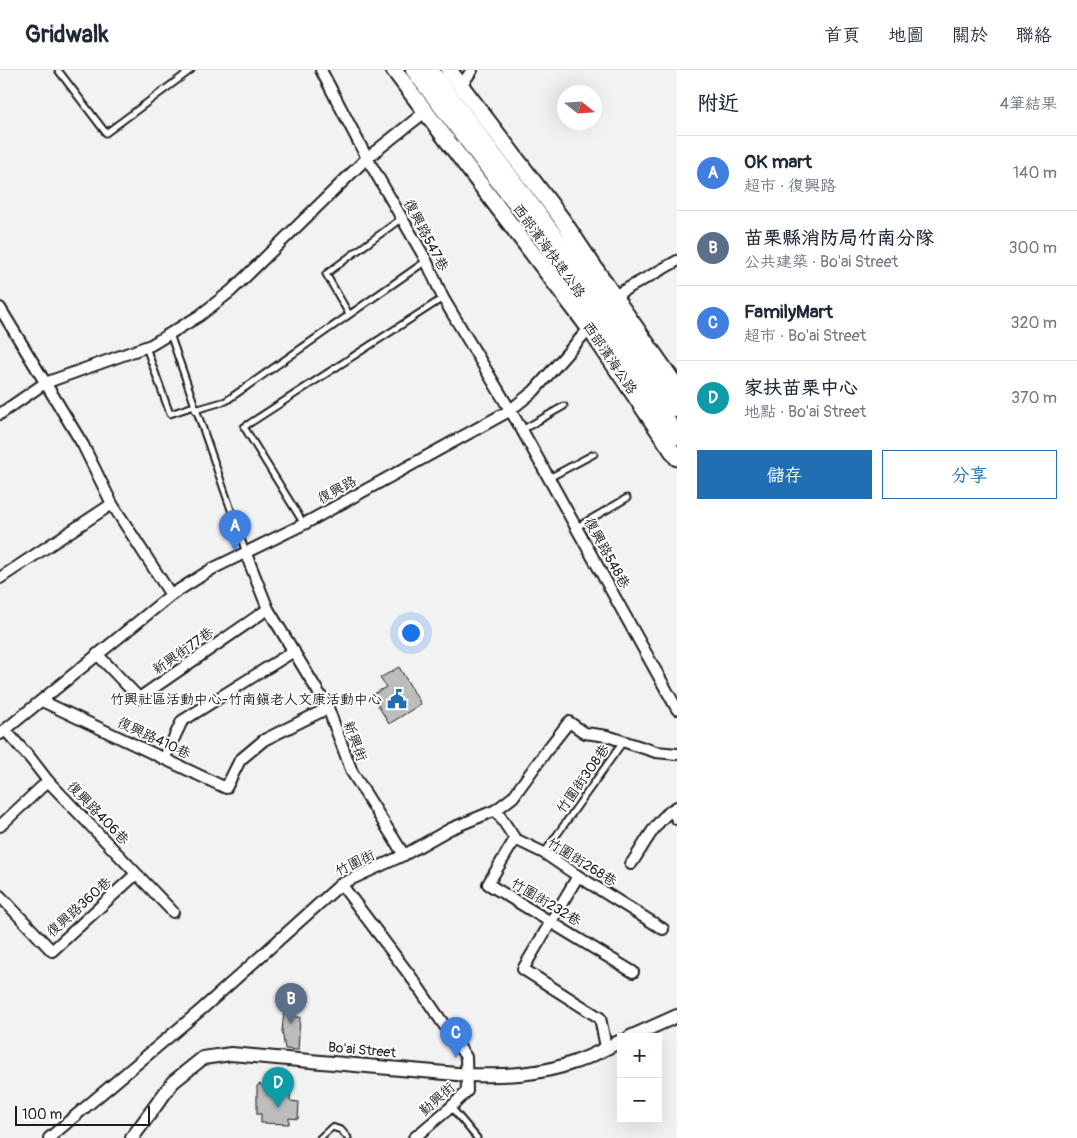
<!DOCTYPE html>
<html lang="zh-TW">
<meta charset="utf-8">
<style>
:root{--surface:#fff;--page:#f2f2f3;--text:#1f2937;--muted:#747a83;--line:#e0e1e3;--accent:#1f6fb2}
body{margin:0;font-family:Pangolin,"LXGW WenKai TC",sans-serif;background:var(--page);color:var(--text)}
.controls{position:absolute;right:15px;bottom:15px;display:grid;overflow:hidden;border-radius:0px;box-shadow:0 5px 20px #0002}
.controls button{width:45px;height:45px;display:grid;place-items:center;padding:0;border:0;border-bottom:1px solid var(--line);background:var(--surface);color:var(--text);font:25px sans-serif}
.compass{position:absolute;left:557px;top:15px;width:45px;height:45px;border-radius:50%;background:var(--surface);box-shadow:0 5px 20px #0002;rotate:107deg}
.scale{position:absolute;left:15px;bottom:12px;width:135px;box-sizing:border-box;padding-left:5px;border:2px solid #1c1c1c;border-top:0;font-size:14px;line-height:18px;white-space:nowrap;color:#1c1c1c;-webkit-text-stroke:4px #fff;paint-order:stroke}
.you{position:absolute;left:410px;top:562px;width:18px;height:18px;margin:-12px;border:4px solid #fff;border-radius:50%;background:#1a73e8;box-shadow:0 0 0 8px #1a73e833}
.badge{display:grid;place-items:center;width:32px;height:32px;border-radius:50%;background:var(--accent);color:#fff;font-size:16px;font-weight:700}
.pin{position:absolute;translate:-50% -41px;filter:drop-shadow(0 1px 2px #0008)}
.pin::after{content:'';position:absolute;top:26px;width:18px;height:15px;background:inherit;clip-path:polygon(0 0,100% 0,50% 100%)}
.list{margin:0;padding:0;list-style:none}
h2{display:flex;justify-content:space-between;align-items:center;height:65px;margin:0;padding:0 20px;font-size:21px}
h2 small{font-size:16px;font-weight:400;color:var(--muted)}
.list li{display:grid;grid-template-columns:32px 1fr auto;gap:15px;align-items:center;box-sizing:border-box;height:75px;padding:0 20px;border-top:1px solid var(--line)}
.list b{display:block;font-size:19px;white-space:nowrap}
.list p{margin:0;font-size:16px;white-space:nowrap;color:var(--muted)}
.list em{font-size:16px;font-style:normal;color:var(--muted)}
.actions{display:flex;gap:10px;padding:15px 20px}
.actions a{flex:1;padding:11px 0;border:1px solid var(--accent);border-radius:0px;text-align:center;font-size:18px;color:var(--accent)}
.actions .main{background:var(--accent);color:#fff}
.map{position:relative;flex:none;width:677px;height:1068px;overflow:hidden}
header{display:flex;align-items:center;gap:30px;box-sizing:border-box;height:70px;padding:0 25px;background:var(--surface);border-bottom:1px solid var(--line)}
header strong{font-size:24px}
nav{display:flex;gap:28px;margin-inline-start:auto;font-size:18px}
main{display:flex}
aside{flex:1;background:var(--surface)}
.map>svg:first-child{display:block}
</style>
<header>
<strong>Gridwalk</strong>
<nav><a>首頁</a><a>地圖</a><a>關於</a><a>聯絡</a></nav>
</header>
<main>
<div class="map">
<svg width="677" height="1068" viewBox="0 0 677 1068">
<rect width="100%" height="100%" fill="#f2f2f2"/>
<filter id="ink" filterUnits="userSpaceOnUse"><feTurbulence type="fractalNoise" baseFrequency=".02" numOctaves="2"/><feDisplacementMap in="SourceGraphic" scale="10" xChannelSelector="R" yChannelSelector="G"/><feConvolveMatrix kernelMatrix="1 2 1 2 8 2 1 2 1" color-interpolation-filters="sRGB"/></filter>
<g filter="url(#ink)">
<!-- building -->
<g fill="#bdbdbd" stroke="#1c1c1c">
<polygon points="399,597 421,634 389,654 372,625 386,617 380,608"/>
<polygon points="284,942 296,943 295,947 300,947 298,980 285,979 282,961"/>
<polygon points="277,1012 291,1013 290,1031 299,1032 298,1049 289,1048 289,1054 261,1053 261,1044 257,1044 257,1016 260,1014 266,1020 277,1021"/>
</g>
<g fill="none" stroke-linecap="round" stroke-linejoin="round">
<defs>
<g id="service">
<polyline points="58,0 106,63 191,0"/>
<polyline points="349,244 326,204 402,148"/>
<polyline points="170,264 246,483"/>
<polyline points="146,277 170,344 194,336"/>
<polyline points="195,340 226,331 426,191"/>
<polyline points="522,360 564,336"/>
<polyline points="549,408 594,384"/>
<polyline points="304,454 244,357 443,228"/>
<polyline points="577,457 627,428"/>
<polyline points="544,783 623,672"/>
<polyline points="451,1037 477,1068"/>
<polyline points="320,1068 332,1057 341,1060 348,1068"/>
</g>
<g id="minor">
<polyline points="321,0 367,88 426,190 443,228 522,360 677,639"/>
<polyline points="461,16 472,0"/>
<polyline points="614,234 621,222 677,191"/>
<polyline points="0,238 83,375 112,434 171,525"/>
<polyline points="0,344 45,313 151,275 199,246 231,221 367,88 425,42"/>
<polyline points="246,484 268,539 328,638 352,702 404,785"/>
<polyline points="0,508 112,434"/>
<polyline points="97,584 139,628 268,539"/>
<polyline points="42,631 226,718 240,690 264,670 328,638"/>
<polyline points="5,660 31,689 48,711 173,842"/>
<polyline points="0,664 171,525 212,499 304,454 509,341 534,321 593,254"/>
<polyline points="164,689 182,651 294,581"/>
<polyline points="496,740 515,769 544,783 578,806 663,859"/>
<polyline points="672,740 677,749"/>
<polyline points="0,756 48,711"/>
<polyline points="515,769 488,814 633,902"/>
<path d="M631,794C644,776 656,748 677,737"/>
<polyline points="578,806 523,899 600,948 606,977"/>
<polyline points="341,814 414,911 466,987 467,1021 451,1037 414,1068"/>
<polyline points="0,826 52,881 136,804"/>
<polyline points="49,1068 202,939 341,814 404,785 450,759 496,740 513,727 547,680 569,652 585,663 607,666 656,682 677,684"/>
</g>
<g id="tertiary">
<polyline points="630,967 677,946"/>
<path d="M132,1068L173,1012L203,988L231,984L468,1005C504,1006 540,1005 575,992C591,987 606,978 621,971"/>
</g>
<g id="primary">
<polyline points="394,0 589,258 677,388"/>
<polyline points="449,0 561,148 617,231 677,317"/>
</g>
<g id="trunk">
<polyline points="414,0 535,159 598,249 677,366"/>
<polyline points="430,0 609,239 677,339"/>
</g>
</defs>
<!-- service casing -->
<use href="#service" stroke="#1c1c1c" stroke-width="9"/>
<!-- minor casing -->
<use href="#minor" stroke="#1c1c1c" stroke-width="14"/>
<!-- tertiary casing -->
<use href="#tertiary" stroke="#1c1c1c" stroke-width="16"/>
<!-- primary casing -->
<use href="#primary" stroke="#1c1c1c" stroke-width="19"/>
<!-- trunk casing -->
<use href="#trunk" stroke="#1c1c1c" stroke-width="20"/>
<!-- service -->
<use href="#service" stroke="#fff" stroke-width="5"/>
<!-- minor -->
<use href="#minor" stroke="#fff" stroke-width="10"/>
<!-- tertiary -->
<use href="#tertiary" stroke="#fff" stroke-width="12"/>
<!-- primary -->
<use href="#primary" stroke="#fff" stroke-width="15"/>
<!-- trunk -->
<use href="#trunk" stroke="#fff" stroke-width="16"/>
</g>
</g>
<!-- icons -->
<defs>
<symbol id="civic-bare" viewBox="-9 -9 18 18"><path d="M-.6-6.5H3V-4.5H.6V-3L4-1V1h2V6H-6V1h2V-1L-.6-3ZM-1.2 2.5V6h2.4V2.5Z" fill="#1f6fb2" stroke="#fff" stroke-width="2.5" paint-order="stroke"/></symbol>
</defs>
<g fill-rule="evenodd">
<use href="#civic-bare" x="383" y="615" width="28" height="28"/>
</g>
<g text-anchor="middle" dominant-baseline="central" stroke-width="4" stroke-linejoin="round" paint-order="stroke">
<!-- street labels -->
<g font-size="14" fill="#1c1c1c" stroke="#fff">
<text transform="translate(426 165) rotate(62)">復興路547巷</text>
<text transform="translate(549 181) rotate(54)">西部濱海快速公路</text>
<text transform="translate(610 288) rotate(56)">西部濱海公路</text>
<text transform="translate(337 420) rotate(-29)">復興路</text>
<text transform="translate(607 483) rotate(61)">復興路548巷</text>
<text transform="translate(183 581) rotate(-35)">新興街77巷</text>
<text transform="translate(154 668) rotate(25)">復興路410巷</text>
<text transform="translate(355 671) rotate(69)">新興街</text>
<text transform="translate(583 709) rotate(-55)">竹圍街308巷</text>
<text transform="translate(98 743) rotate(46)">復興路406巷</text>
<text transform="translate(582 792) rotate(32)">竹圍街268巷</text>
<text transform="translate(355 793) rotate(-26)">竹圍街</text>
<text transform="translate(546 832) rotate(31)">竹圍街232巷</text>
<text transform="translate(79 837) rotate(-42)">復興路360巷</text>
<text transform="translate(362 980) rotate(5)">Bo'ai Street</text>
<text transform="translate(437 1029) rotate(-42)">勤興街</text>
</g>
<!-- poi labels -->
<g font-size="14" fill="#1c1c1c" stroke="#fff" text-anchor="end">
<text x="382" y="629">竹興社區活動中心-竹南鎮老人文康活動中心</text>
</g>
</g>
</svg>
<div class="controls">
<button>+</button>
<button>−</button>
</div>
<svg class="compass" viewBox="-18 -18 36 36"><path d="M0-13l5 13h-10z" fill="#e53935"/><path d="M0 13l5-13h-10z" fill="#747a83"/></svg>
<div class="scale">100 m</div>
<div class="you"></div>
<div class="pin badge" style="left:235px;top:481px;background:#3f7fe0">A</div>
<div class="pin badge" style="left:291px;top:954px;background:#5c6f8a">B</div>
<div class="pin badge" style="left:456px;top:988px;background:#3f7fe0">C</div>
<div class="pin badge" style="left:278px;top:1038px;background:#0f9aa8">D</div>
</div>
<aside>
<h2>附近<small>4筆結果</small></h2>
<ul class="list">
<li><span class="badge" style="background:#3f7fe0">A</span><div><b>OK mart</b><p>超市 · 復興路</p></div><em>140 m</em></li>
<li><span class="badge" style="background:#5c6f8a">B</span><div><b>苗栗縣消防局竹南分隊</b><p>公共建築 · Bo'ai Street</p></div><em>300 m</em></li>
<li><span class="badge" style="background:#3f7fe0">C</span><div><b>FamilyMart</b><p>超市 · Bo'ai Street</p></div><em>320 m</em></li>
<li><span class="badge" style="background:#0f9aa8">D</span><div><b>家扶苗栗中心</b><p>地點 · Bo'ai Street</p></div><em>370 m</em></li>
</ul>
<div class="actions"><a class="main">儲存</a><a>分享</a></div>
</aside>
</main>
